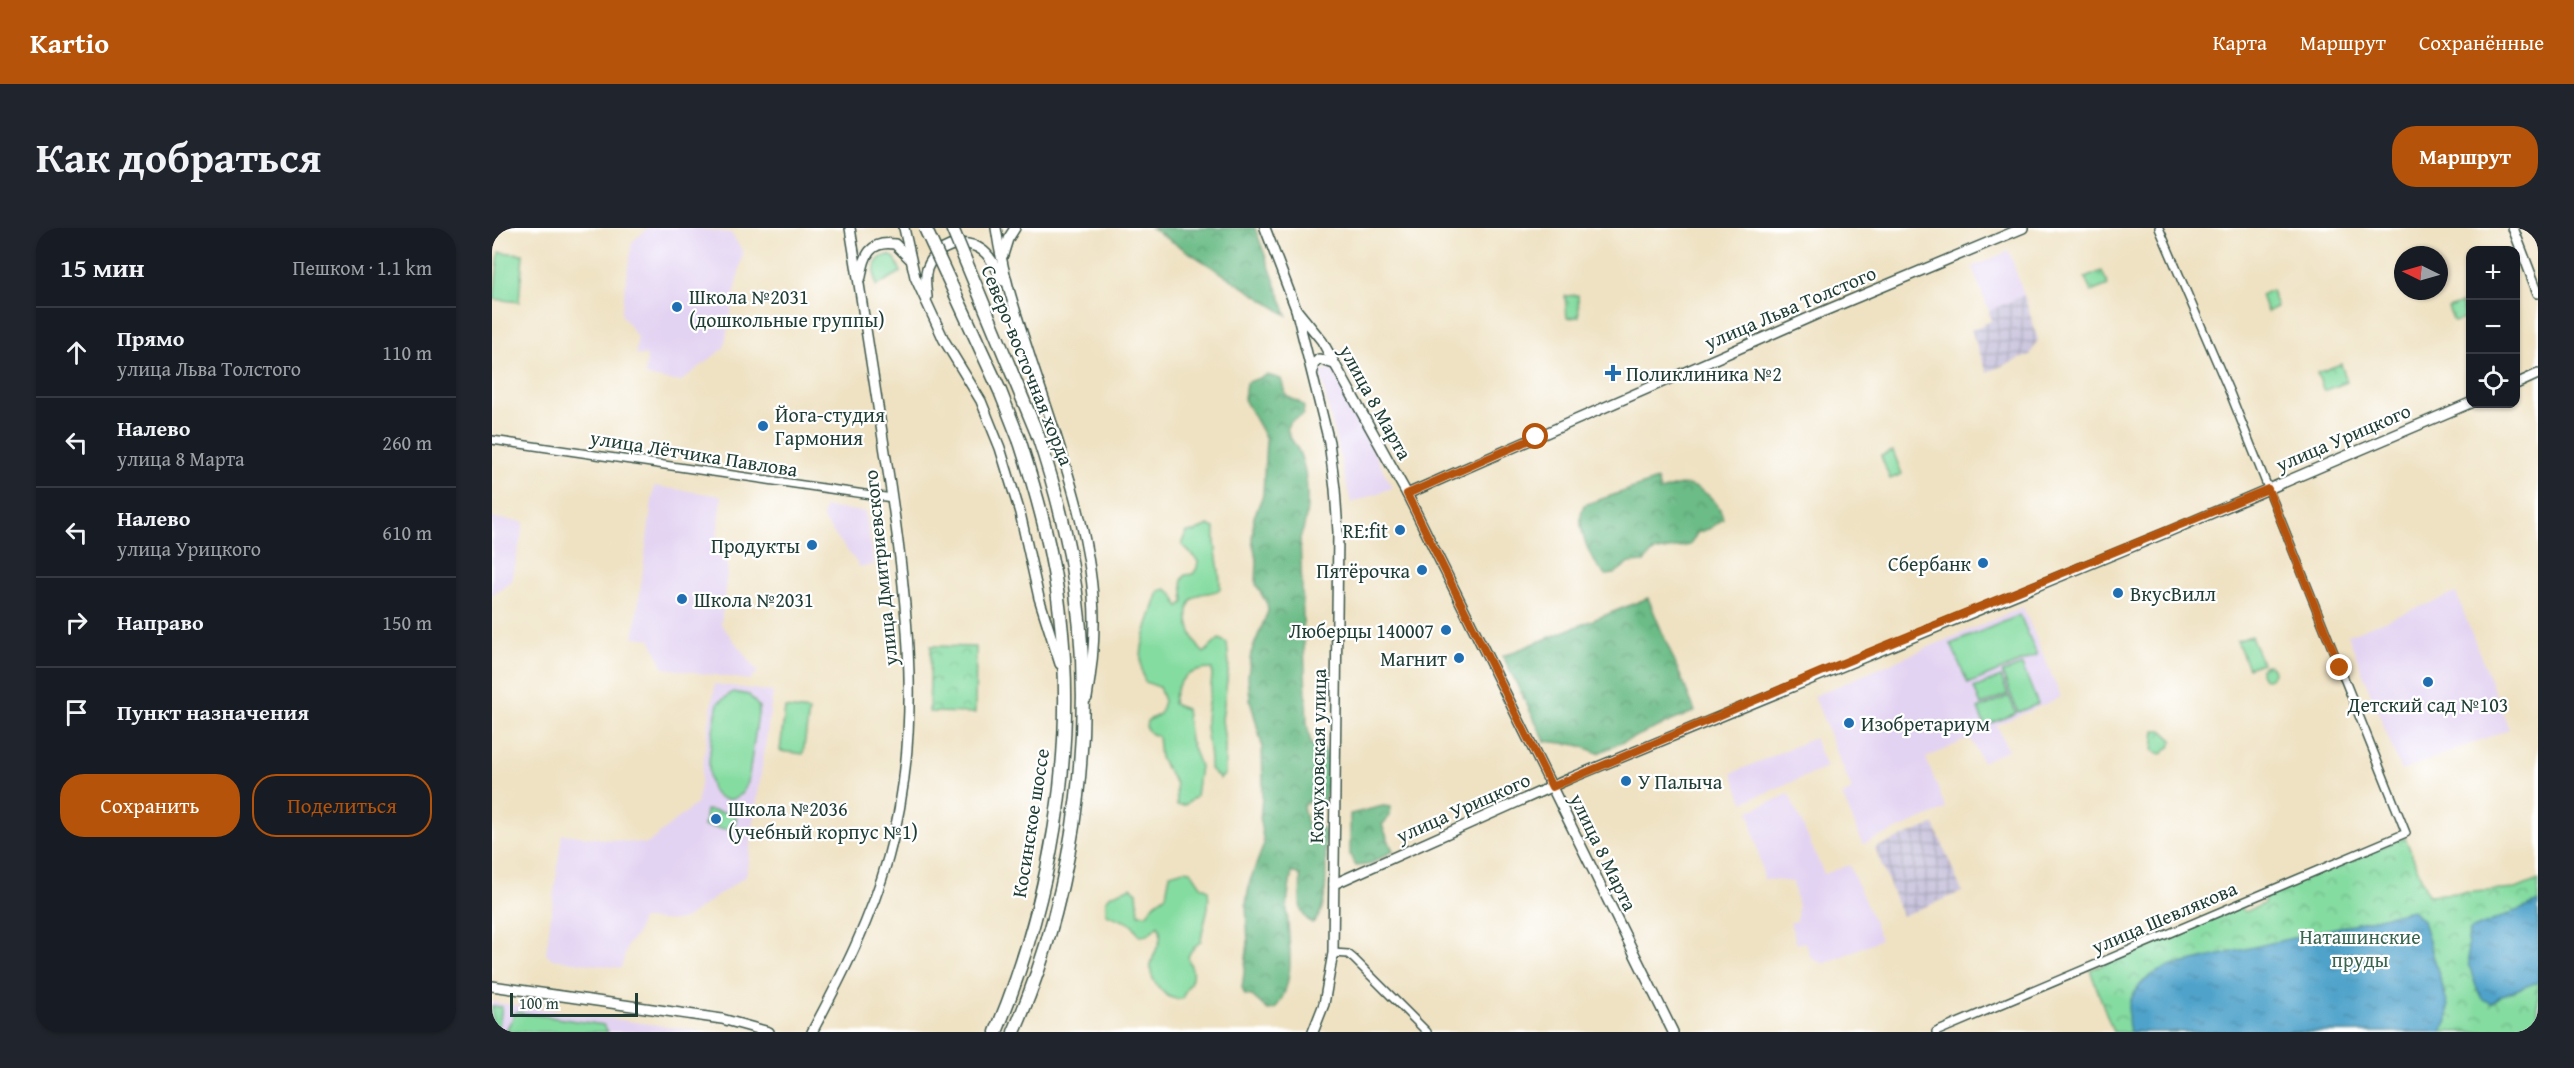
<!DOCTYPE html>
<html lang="ru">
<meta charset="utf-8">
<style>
:root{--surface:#171b24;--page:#20242c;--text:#f1f3f6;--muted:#9ea1a6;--line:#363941;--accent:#b45309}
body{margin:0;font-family:"Gentium Book Plus",serif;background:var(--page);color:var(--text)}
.controls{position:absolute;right:18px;top:18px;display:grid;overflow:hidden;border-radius:12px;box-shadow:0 2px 4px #0004}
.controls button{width:54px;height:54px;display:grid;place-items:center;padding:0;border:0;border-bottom:2px solid var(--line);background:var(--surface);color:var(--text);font:30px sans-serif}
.compass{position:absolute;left:1902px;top:18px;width:54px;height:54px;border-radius:50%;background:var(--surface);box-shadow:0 2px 4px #0004;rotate:275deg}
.scale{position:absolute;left:18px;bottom:15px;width:128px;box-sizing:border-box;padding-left:6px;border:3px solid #1f3d34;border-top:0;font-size:16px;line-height:21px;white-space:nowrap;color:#1f3d34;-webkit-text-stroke:4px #fff;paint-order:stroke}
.stop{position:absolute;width:18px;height:18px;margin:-14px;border:4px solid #b45309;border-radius:50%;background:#fff}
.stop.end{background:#b45309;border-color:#fff;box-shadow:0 2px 6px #0008}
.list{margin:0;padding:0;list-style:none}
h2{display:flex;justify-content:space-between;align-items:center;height:78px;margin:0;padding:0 24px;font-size:26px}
h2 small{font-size:20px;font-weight:400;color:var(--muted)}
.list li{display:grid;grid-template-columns:39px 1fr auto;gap:18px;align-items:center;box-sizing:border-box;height:90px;padding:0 24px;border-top:2px solid var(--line)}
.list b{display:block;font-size:22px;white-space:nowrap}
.list p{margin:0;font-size:20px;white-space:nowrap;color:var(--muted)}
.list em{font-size:20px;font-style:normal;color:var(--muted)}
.actions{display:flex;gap:12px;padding:18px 24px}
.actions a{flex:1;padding:14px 0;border:2px solid var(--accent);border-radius:24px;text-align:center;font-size:21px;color:var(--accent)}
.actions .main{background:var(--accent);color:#fff}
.icon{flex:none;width:33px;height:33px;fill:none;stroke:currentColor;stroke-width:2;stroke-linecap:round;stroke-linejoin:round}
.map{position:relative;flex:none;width:2046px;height:804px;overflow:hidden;border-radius:24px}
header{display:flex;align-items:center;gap:36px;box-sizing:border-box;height:84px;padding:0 30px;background:var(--accent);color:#fff}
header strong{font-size:28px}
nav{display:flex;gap:33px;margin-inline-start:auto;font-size:21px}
.intro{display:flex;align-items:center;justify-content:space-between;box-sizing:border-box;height:144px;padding:0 36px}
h1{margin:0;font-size:42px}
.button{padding:15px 27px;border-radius:24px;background:var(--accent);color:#fff;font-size:21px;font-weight:700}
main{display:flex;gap:36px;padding:0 36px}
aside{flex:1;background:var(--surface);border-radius:24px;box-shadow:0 2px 4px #0004}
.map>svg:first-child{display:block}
</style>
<header>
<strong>Kartio</strong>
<nav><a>Карта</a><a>Маршрут</a><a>Сохранённые</a></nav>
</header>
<div class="intro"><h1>Как добраться</h1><a class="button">Маршрут</a></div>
<main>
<aside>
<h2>15 мин<small>Пешком · 1.1 km</small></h2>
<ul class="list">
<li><svg class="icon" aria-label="ahead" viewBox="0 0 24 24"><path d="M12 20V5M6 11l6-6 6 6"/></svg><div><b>Прямо</b><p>улица Льва Толстого</p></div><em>110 m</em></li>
<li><svg class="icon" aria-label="left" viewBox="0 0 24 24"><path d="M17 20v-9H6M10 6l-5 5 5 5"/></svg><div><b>Налево</b><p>улица 8 Марта</p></div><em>260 m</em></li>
<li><svg class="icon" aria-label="left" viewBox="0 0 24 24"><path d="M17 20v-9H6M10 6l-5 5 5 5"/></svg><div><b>Налево</b><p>улица Урицкого</p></div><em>610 m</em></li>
<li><svg class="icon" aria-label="right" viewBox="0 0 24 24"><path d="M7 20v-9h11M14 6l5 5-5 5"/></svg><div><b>Направо</b></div><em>150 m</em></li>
<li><svg class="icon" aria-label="arrive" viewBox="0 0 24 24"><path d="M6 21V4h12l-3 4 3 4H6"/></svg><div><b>Пункт назначения</b></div></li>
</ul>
<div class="actions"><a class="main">Сохранить</a><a>Поделиться</a></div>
</aside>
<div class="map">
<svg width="2046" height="804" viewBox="0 0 2046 804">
<defs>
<pattern id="industrial-grid" width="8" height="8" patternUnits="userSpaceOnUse" patternTransform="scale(1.5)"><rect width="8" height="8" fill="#c6c0da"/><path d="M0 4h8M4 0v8" fill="none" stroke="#a09db2"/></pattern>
<pattern id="forest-crowns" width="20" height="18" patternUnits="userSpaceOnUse" patternTransform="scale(1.5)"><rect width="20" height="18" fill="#6cbc87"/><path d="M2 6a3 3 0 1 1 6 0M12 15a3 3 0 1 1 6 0" fill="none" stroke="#589a6f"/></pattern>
<pattern id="park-crowns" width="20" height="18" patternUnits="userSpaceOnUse" patternTransform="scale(1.5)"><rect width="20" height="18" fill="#85dca1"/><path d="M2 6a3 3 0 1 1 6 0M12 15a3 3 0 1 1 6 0" fill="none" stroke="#6cb484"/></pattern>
<pattern id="water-ripples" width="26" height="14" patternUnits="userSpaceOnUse" patternTransform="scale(1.5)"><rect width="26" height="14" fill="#50a3cb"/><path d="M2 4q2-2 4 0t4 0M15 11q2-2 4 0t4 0" fill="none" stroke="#4286a6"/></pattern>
</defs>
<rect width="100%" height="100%" fill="#fff"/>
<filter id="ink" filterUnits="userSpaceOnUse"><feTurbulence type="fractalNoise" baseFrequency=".0167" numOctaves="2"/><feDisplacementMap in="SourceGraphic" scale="12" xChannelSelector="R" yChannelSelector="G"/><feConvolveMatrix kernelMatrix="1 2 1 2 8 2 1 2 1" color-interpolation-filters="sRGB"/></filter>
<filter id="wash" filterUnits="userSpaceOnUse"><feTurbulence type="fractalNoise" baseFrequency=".008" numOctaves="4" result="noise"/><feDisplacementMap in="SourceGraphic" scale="24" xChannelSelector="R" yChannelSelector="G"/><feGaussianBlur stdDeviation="1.35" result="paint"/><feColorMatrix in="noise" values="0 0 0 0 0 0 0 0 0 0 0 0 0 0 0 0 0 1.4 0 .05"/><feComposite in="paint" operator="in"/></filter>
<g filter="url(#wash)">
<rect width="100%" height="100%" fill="#efe2c3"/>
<!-- built -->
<g fill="#e3d3f2">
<polygon points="156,0 202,0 239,5 251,24 232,120 188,154 153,148 155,128 144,127 145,109 129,86 140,14"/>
<polygon points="1517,23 1532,67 1497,83 1480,39"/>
<polygon points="840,140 900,260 859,275 828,144"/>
<polygon points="162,258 230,268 223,324 236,337 229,396 266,444 257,452 172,440 158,411 142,409"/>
<polygon points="332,279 373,284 382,337 368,339 331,291"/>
<polygon points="0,290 32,294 20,353 0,368"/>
<polygon points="1964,365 2017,501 1909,543 1856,407"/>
<polygon points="1531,379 1569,469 1505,497 1516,522 1490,534 1478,510 1434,530 1454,581 1371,616 1350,567 1360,562 1322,468"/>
<polygon points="223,456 281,464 254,648 194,690 186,693 149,691 145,706 136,716 129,740 60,731 54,725 70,606 155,616 205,575"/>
<polygon points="1322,510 1334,540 1251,574 1240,545"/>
<polygon points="1297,566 1332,646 1357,637 1389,711 1332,736 1319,730 1313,714 1305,716 1298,695 1304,693 1306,680 1301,654 1272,651 1257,583"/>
<polygon points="0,774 215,804 0,804"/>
</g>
<!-- industrial -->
<g fill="url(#industrial-grid)">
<polygon points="1532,67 1546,112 1538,127 1495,144 1479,102 1499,93 1497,83"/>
<polygon points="1442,596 1470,664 1410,688 1383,620"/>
</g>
<!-- grass -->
<g fill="#85dca1" stroke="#528c6a" stroke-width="1.5">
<polygon points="7,24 31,26 27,74 2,71"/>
<path d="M397,27L403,30L409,44L384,58C382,43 379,30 397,27Z"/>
<polygon points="1779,62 1785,79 1775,84 1769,67"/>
<polygon points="1401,223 1410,246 1398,251 1389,228"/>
<path d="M716,297L723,300C721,322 729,340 728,361C721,366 714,364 706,367C686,377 699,414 712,425L727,411L735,415L737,437L730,492L733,514V546L728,551L718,541C719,526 715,513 714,498C713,478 721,461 720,441C696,441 683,452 681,476L694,481L698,512L708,538L704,568L693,577H685L684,556L668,530L666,508L659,506L654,500L655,493L668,486L672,473L667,459L653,454C641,423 659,392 667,363L674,361L680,365L687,379L692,374L690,352L693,347L701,346L705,340L706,333L690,317L695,304H703Z"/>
<polygon points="1528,387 1545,427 1476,456 1459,416"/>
<polygon points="1759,408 1770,435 1756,440 1745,413"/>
<polygon points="1530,437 1546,476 1526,484 1510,445"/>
<polygon points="1509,449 1516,466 1489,477 1482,460"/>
<path d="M241,464L257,467L267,479L256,554L250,566C243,571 237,573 228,570C206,561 223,495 226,475Z"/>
<polygon points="1517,468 1524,485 1493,498 1486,481"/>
<polygon points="293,480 317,483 311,526 288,523"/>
<polygon points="214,582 245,586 242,602 212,598"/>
<path d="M692,642L699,643L709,658L716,662C719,681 711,694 709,713C684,735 704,731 700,750C698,757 692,764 690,771C681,772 675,769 669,762C642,734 678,719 666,697L656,707L648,708L640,696L614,686V672L619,667L639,659L645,664L647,686H655L663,675L674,667L678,646Z"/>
<polygon points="0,778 10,779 6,804 0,804"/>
<polygon points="24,784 112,797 116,804 13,804"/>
</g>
<!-- forest -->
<g fill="url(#forest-crowns)" stroke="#467c5e" stroke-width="1.5">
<polygon points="659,0 763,0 795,87"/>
<path d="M775,147L789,151L794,168L807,174L812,179L811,187C806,191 799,191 796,197C793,207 805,217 808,226C817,249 818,288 808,310L815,495L819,517L833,522C841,538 836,564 829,580L817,574L811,578L815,597L831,600L833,606C833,627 839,685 820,695C801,683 811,666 808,647L800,644C798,656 795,669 795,681C796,713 806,753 783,781L776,782L760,768L753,767L750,760L756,715L754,676L758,653L772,616L768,594L771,556L770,517L758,471L756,448L759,425L776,383L775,376L764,356L765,333L760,312L762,289L771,267L774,211L752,171L754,155Z"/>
<path d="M1165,252L1168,263C1175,261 1184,257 1191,257C1208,256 1229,275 1231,291L1219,300L1205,305L1198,317L1161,324L1152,334L1137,335L1122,346L1114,347C1098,333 1082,297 1092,277Z"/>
<polygon points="1156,370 1203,483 1106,525 1086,517 1053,513 1011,428"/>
<polygon points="891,578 899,579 898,588 890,597 901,623 876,637 864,638 858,627 858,586"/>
</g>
<!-- park -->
<g fill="url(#park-crowns)" stroke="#528c6a" stroke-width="1.5">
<polygon points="1610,43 1616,57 1599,64 1593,50"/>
<polygon points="1086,67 1087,89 1075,90 1073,68"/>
<polygon points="1969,75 1975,90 1962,94 1956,80"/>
<polygon points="1849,136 1855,154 1832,163 1825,145"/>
<polygon points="439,418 484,419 483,485 437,484"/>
<circle cx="1775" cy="444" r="7"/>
<polygon points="1663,502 1670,502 1681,512 1678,519 1670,526 1661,523"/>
<polygon points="1913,609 1936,667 2024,661 2046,652 2046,804 1621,804 1598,742 1747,679 1753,684 1772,676 1773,668"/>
</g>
<!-- water -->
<g fill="url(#water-ripples)" stroke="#387080" stroke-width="1.5">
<path d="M2046,674V754L2010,767L2000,775L1990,771C1980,752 1971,723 1978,702Z"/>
<path d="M1920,682L1931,693L1956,777V793L1950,804H1638C1630,771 1646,751 1676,739Z"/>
</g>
</g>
<g filter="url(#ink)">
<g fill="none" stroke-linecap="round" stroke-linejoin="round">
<defs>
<g id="street">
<polyline points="0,212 400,270"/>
<polyline points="841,725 856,726 862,731 935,804"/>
<polyline points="1444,804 1914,605 1738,165 1667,0"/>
</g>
<g id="secondary">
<polyline points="412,0 423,49 452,112 489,173 508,220 528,285 547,370 568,436"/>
<path d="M504,0C511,49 524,85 539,132C566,214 603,311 602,397C602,421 599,446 595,470"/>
<polyline points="773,0 804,81 837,214 843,261 846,304 841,725 832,776 821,804"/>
<polyline points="2021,0 2046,65"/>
<polyline points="511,27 516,11 523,0"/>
<path d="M369,49C372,28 378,12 403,16L417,30"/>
<path d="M435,69C434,60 432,50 435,41C443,19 470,8 490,22C500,29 505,43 511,53"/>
<polyline points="804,81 830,113 915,266 1181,804"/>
<polyline points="821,143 821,137 827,131 842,136"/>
<polyline points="2024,156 2046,146"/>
<polyline points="915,266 1330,84 1531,0"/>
<polyline points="842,656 1079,550 1678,303 1978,175"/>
<polyline points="0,758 230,791 277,804"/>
<path d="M320,804C350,748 379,691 396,630C431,506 416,380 398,256C385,170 372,85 358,0"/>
</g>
<g id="highway">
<path d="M504,804C558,675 585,526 568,386C562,327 546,270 528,214"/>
<path d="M522,804C586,658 607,483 578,327C570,287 559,247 546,208"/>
</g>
</defs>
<!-- street casing -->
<use href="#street" stroke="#3e5649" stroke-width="10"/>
<!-- secondary casing -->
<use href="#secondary" stroke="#3e5649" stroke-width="12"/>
<!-- highway casing -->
<use href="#highway" stroke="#3e5649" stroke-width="15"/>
<!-- street -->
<use href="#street" stroke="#fff" stroke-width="7"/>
<!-- secondary -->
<use href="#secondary" stroke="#fff" stroke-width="9"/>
<!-- highway -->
<use href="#highway" stroke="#fff" stroke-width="12"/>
<defs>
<g id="highway-bridge">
<polyline points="433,0 508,163 528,214"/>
<polyline points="460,0 546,208"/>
</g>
</defs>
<!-- highway-bridge casing -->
<use href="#highway-bridge" stroke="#3e5649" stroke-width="15" stroke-linecap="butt"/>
<!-- highway-bridge -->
<use href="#highway-bridge" stroke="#fff" stroke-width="12"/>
</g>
</g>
<g fill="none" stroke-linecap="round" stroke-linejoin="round" filter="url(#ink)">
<!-- route -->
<polyline stroke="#b45309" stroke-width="8" points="1044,209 915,266 1060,559 1329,444 1776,261 1848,440"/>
</g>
<!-- markers -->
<g fill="#1f6fb2" stroke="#fff" stroke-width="2">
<circle cx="185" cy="79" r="6"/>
<path d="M1118 136h6v6h6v6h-6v6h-6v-6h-6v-6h6z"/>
<circle cx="271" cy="198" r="6"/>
<circle cx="908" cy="302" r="6"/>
<circle cx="320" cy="317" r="6"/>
<circle cx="1491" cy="335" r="6"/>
<circle cx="930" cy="342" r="6"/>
<circle cx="1626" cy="365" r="6"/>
<circle cx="190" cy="371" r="6"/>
<circle cx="954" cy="402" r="6"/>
<circle cx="967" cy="430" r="6"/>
<circle cx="1936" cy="454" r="6"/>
<circle cx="1357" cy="495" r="6"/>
<circle cx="1134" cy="553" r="6"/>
<circle cx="224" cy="591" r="6"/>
</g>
<g text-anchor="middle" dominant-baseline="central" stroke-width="4.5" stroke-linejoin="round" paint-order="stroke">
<!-- poi labels -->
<g font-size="20" fill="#1f3d34" stroke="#fff" text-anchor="start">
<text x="197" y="68">Школа №2031<tspan x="197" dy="23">(дошкольные группы)</tspan></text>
<text x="1134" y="145">Поликлиника №2</text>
<text x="283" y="186">Йога-студия<tspan x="283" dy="23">Гармония</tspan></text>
<text x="896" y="302" text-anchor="end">RE:fit</text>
<text x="308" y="317" text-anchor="end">Продукты</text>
<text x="1479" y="335" text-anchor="end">Сбербанк</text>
<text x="918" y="342" text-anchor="end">Пятёрочка</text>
<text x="1638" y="365">ВкусВилл</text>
<text x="202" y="371">Школа №2031</text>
<text x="942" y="402" text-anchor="end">Люберцы 140007</text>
<text x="955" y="430" text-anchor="end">Магнит</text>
<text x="1936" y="476" text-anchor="middle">Детский сад №103</text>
<text x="1369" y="495">Изобретариум</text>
<text x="1146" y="553">У Палыча</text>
<text x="236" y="580">Школа №2036<tspan x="236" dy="23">(учебный корпус №1)</tspan></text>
</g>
<!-- street labels -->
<g font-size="20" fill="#1f3d34" stroke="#fff">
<text transform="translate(1298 79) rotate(-23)">улица Льва Толстого</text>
<text transform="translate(536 137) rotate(68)">Северо-восточная хорда</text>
<text transform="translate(884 174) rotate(61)">улица 8 Марта</text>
<text transform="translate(1851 209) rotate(-23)">улица Урицкого</text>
<text transform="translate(202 225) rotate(9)">улица Лётчика Павлова</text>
<text transform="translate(388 340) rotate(-96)">улица Дмитриевского</text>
<text transform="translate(825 528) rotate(-89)">Кожуховская улица</text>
<text transform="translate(971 579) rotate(-24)">улица Урицкого</text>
<text transform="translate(538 595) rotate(-81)">Косинское шоссе</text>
<text transform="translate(1112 624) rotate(64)">улица 8 Марта</text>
<text transform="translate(1672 689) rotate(-23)">улица Шевлякова</text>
</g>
<!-- park labels -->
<g font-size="20" fill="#38654f" stroke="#fff">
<text x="1868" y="708">Наташинские<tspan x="1868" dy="23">пруды</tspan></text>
</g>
</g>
</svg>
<div class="controls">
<button>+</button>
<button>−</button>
<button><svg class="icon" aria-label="locate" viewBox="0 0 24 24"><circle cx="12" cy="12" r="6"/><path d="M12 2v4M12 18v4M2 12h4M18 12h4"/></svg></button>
</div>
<svg class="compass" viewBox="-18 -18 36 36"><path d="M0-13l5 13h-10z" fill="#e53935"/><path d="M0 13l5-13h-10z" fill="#9ea1a6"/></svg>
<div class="scale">100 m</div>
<div class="stop" style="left:1044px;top:209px"></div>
<div class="stop end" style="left:1848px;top:440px"></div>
</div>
</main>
